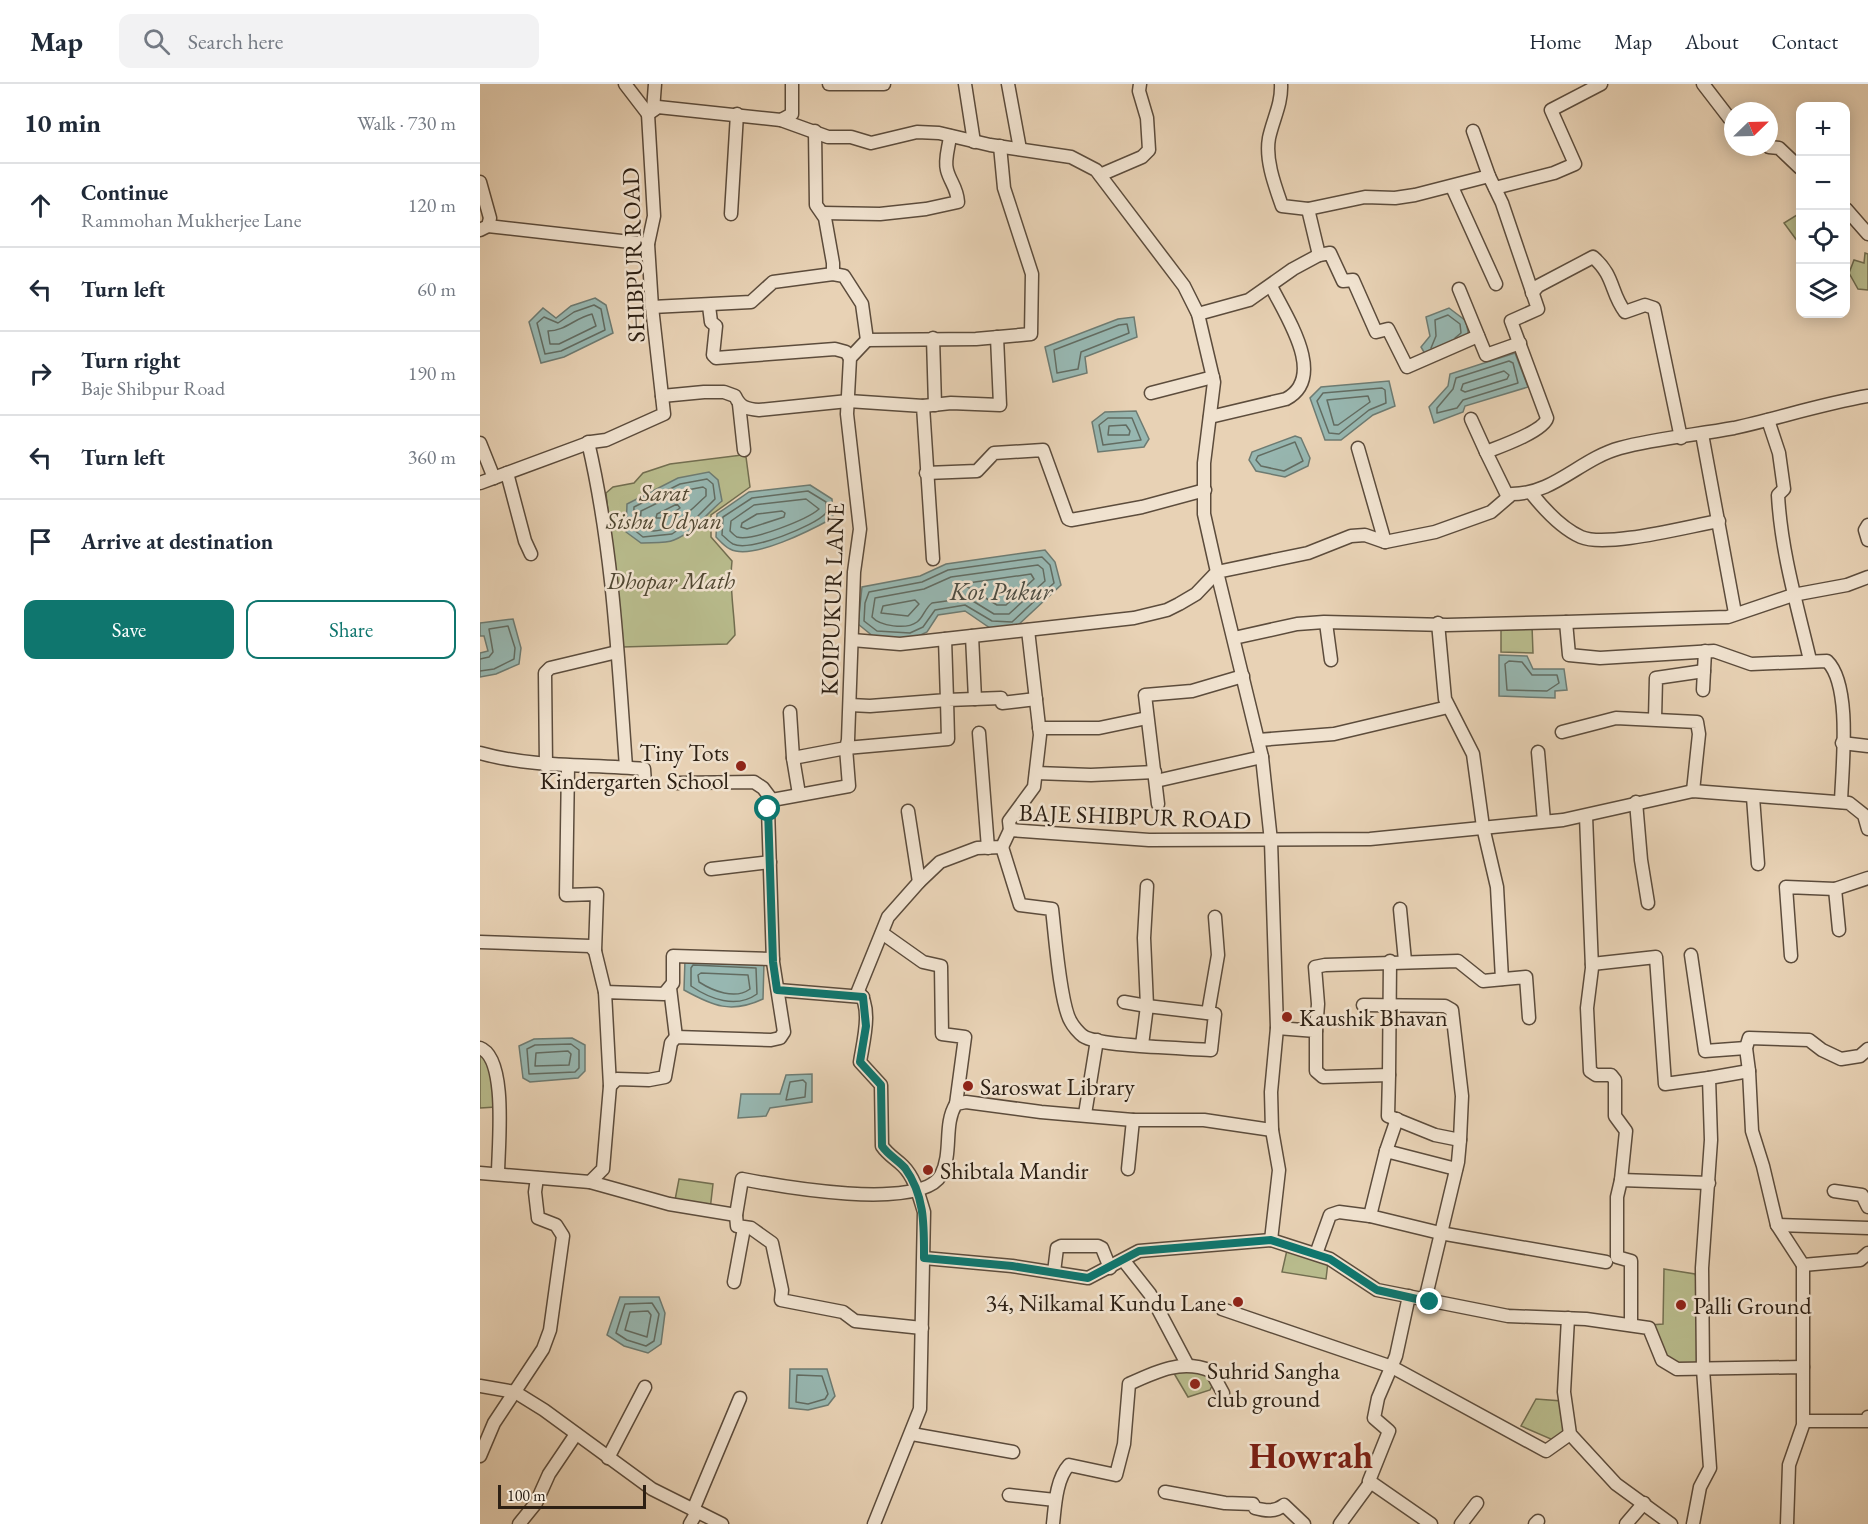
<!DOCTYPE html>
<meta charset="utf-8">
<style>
:root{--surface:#fff;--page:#f2f2f3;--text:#1f2937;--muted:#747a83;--line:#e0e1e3;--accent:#0f766e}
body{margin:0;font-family:"EB Garamond",serif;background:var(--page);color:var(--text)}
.controls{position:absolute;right:18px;top:18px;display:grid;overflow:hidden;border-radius:12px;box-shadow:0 3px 15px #0003}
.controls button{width:54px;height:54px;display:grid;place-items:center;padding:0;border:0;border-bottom:2px solid var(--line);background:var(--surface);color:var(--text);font:30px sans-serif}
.compass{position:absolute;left:1244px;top:18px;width:54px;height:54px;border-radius:50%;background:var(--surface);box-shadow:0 3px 15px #0003;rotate:67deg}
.scale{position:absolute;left:18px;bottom:15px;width:148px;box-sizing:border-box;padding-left:6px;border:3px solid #2d2014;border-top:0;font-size:16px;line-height:21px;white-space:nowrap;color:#2d2014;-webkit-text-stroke:4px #f0e2cf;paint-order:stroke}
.stop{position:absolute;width:18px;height:18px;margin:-14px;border:4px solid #0f766e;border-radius:50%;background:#fff}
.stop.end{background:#0f766e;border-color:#fff;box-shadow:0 2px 6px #0008}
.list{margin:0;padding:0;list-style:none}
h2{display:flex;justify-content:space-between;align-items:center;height:78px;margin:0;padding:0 24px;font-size:26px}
h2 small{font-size:20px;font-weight:400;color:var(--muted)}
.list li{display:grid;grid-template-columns:39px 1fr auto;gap:18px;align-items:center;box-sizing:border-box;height:84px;padding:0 24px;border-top:2px solid var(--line)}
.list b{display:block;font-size:22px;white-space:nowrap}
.list p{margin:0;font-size:20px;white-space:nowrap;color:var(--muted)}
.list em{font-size:20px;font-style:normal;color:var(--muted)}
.actions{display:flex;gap:12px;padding:18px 24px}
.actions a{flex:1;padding:14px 0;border:2px solid var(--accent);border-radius:12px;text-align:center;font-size:21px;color:var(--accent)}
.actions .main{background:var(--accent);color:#fff}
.icon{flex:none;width:33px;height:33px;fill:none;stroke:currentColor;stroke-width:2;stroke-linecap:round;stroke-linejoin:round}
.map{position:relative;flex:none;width:1388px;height:1440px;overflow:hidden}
header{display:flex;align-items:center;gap:36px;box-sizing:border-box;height:84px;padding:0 30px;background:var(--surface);border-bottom:2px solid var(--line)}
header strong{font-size:28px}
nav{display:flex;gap:33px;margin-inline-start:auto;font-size:21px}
.search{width:420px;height:54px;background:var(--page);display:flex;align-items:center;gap:15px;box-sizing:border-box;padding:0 21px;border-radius:12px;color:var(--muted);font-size:22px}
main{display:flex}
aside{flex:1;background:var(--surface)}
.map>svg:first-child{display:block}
</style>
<header>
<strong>Map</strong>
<div class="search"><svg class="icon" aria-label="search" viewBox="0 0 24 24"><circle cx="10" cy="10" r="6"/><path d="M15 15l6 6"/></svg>Search here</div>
<nav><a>Home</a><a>Map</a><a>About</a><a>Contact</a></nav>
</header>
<main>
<aside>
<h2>10 min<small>Walk · 730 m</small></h2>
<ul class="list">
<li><svg class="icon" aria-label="ahead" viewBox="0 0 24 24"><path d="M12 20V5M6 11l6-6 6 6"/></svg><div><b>Continue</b><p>Rammohan Mukherjee Lane</p></div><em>120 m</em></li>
<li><svg class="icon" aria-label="left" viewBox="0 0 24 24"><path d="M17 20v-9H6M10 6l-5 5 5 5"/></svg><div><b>Turn left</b></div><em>60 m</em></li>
<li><svg class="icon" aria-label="right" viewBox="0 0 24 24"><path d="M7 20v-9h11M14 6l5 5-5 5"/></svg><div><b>Turn right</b><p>Baje Shibpur Road</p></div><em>190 m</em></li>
<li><svg class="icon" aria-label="left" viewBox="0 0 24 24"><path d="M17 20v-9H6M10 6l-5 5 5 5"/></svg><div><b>Turn left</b></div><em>360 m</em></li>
<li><svg class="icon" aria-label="arrive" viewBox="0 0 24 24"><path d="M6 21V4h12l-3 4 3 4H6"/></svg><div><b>Arrive at destination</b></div></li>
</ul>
<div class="actions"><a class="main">Save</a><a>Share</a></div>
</aside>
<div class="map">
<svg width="1388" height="1440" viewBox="0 0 1388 1440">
<rect width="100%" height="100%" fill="#e8d2b5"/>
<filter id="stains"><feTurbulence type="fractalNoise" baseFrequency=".00333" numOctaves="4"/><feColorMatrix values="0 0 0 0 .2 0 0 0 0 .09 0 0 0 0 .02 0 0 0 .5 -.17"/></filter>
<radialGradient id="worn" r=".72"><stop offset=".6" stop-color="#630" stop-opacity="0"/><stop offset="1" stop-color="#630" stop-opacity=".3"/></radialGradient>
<!-- green -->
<g fill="#b8bb8c" stroke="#726e50" stroke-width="1.5">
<polygon points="1320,129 1320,156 1318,158 1304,139"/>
<polygon points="1385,169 1388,170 1388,206 1378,205 1369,189 1374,176 1384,179"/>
<path d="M262,371L266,373L270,403L231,431V453L252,477C249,502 254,525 255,551L247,560L142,563L126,409L133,403L154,399L163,389L190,380Z"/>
<polygon points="1021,542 1052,542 1053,569 1021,568"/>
<polygon points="0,967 13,988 16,1023 0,1024"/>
<polygon points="199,1095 233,1100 230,1126 195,1116"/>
<polygon points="807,1166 848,1178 846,1195 802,1188"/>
<path d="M1184,1185L1215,1190L1219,1202L1220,1283C1184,1282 1183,1271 1170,1241L1183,1240Z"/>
<polygon points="692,1286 724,1288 732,1302 730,1306 708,1313"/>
<polygon points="1056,1315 1082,1317 1086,1349 1073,1356 1041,1342"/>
</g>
<!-- water -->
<g fill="#97b7b1" stroke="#6d7b72" stroke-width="1.5">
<polygon points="115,214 126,221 133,249 84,273 61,279 49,238 63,224 76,234 91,222"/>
<polygon points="969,224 986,237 989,253 948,275 941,263 950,252 946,233"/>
<polygon points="654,233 657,253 605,273 607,289 573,298 565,263 638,235"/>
<polygon points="1035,269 1048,303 985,322 983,328 954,339 949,323 968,302 970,290"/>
<polygon points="909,297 915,322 893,331 861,356 845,356 830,314 841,303"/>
<polygon points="656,327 669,355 664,363 618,368 612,338 625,328"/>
<polygon points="815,352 821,354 830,374 828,382 805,393 776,387 769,376 772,368"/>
<path d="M229,388L238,396L242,417C227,429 213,449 194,456C185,460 170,458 161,459L146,448L147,420L198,394Z"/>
<path d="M330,401L352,415L353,434C333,445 272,477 250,465C245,463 240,457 236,453L237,430L269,408Z"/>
<polygon points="565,466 575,478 581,501 535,544 510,544 485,527 458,531 447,548 432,555 394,553 378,540 382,503 440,492 466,480"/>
<polygon points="33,535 41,564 39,580 16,590 0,593 0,569 8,567 4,552 0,552 0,539"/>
<polygon points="1019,571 1047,572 1053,585 1084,585 1087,606 1075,607 1075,614 1019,612"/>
<path d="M205,875L284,878L283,915C251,930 233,922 204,906Z"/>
<polygon points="92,954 105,961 105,987 98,994 50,998 43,994 39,962 54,955"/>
<polygon points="332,990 332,1018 290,1024 286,1032 258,1034 261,1010 300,1010 306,991"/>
<polygon points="140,1213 179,1213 185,1229 181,1260 168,1269 144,1262 127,1251"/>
<polygon points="310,1285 347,1285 355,1312 348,1321 328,1326 309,1324"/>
</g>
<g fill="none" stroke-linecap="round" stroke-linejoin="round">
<!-- shore -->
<g stroke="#626c62" stroke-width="1.5">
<polygon points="114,221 121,225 125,246 81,267 65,270 57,239 64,233 78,239 94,228"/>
<path d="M112,230L116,242L79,260H70L68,247C85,247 95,234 112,230Z"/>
<polygon points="647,240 649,249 601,268 598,285 577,289 574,266 639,241"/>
<polyline points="951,264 956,252 955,236 968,231 980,240 981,249 975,254"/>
<polygon points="1029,277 1033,279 1038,299 983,316 977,324 957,329 957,324 973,305 976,294"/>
<polygon points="1024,287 1029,291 1027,295 985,308 981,306 983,300"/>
<polygon points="902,304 905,306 906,319 889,326 859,350 849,349 837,317 843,309"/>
<polygon points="888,312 890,318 858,341 854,341 847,316"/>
<polygon points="628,334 652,334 661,356 623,361 619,341"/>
<polygon points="646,341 650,347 649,351 628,351 629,342"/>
<polygon points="815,358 823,377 804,387 781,382 776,376 778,372"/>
<polygon points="227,395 233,400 235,415 218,432 192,450 163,453 153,445 154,423 200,400"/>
<path d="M223,403L226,405V412C212,424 182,460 160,442L161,427L202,407Z"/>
<path d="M328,407L346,418V429C335,442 270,468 253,460C249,458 245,453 242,451L243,433L272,414Z"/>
<path d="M326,415L339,425C328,435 271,458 257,453C255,452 252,449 250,447L251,437L274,421Z"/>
<polygon points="197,420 200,424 186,434 176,434 177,430"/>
<polygon points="302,427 305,429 304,433 267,445 261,443 262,439 277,430"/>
<polygon points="562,473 570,481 574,499 532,538 512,537 485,521 455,526 443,543 430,549 397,547 384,537 385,519 389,508 442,498 468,486"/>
<path d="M558,481L563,485L565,497L529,530H514L488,514L452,519C445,524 443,534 437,538C426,546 400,542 392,533L395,514L444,505L471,493Z"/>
<polygon points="551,490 554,495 526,521 517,521 486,502 488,499"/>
<polygon points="435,516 439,520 428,532 401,529 403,522"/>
<polyline points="0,575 9,573 13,568 9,545 28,542 35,564 34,575 14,585 0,587"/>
<polygon points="1029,577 1042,578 1052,591 1077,591 1079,599 1067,607 1027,606 1025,580"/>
<path d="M213,881L276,884L277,910C256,925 230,915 211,902V884Z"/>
<path d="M221,889L268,891L270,905C255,916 233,907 219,898L218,891Z"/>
<polygon points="91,960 99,966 99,984 95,988 49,990 47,965 55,961"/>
<polygon points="88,967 91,970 89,981 55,982 56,969"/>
<polygon points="323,996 326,999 325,1013 306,1016 310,998"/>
<polygon points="172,1219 179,1230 174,1257 166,1262 147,1256 136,1249 145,1220"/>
<polygon points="168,1227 171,1231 167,1253 145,1246 150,1228"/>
<polygon points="317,1291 342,1292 348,1310 345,1315 328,1320 316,1318"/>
</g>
<defs>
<g id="street">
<polyline points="145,0 168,30"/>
<polyline points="349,0 404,0"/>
<polyline points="485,0 494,58"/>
<polyline points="528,0 540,65"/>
<path d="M801,0C802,20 793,35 789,54C785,76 795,102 802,122L828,125"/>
<polyline points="1223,0 1253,39"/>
<polyline points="173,26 175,0"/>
<polyline points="168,30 178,23 301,36 312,30 312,0"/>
<polyline points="301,36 348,53 371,53 391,59 437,48 459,49 510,61 591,73 616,86 704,202 718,230 734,298 724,379 724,430 737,488 716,510 699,520 687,526 654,534 420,560 372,556"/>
<polyline points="335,47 336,121 345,134 353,179 353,190"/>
<polyline points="993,47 1009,92"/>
<polyline points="1289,63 1299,64 1320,84"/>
<polyline points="620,91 662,73 669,66 667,34 659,7 660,0"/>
<polyline points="0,98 10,134 8,142 0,146"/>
<polyline points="972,103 1016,200"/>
<polyline points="1015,104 1074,89 1095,80 1071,26 1121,0"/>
<polyline points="1366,125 1388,150"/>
<path d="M343,129L400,130L446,125L478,118C477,103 470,98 467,86C464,76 469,63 470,52"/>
<polyline points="251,130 257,30"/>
<polyline points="8,142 168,160"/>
<polyline points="839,171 850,169 863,197 873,196 896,248 908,245 927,283 998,252"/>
<polyline points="979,205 1006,271 1040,259"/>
<path d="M1052,209L1058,202L1113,173C1135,192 1130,208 1145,228L1165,221L1174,224L1201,354"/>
<polyline points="229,222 231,238 236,242 233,271 236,274 355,265 366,268 370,274"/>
<polyline points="172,223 271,218 293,198 353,190 364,192 382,220 387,256 370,274 367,330 380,445 374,488 368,656 366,664 313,674 319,710"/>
<path d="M718,230L769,216L813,185L839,171L828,125L885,113L915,114L935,111L1009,92L1022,119L1058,225L1031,237L1067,334C1064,347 1019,363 1006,368L1028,413"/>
<polyline points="453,254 455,321"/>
<polyline points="387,256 496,255 551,250 552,190 524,104 520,62"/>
<polyline points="671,309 733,293"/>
<path d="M182,312L224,308H244L255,312C260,323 266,325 279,326L368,317L443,322L453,475"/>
<polyline points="259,320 264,366"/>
<polyline points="443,322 471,319 520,321 517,253"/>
<path d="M730,333L806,315C848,293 805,231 791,202"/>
<polyline points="991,335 1006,368"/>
<path d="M1288,336L1299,369L1304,405L1298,411C1301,467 1317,521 1330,576"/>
<polyline points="1222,350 1255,529"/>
<path d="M108,358C133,465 138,574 146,683"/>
<polyline points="0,359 14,394"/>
<polyline points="878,364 905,458"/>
<polyline points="27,389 45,457 51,470"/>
<polyline points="446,389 497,387 514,369 563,366 588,435 591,436 662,423 725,406"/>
<polyline points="0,399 111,358 126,356 184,330 172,223 168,160 174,132 168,30"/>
<path d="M1052,410C1064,425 1083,445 1101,453C1127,464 1209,442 1239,437"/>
<polyline points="1388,441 1385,446 1388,456"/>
<polyline points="1086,538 1248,533 1313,511 1367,501 1388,493"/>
<polyline points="846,539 851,576"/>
<polyline points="958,539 965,615 993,670 1003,743 1017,803 1022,895"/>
<polyline points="492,552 495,615"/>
<path d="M754,554L817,540L844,538L967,541L1086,538L1089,571L1120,574L1234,567L1271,580L1347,577C1372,601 1362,684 1361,718"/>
<polyline points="1223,606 1225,567"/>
<polyline points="370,621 390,622 467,616 465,555"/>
<polyline points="310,628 313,674"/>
<polyline points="1175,635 1176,594 1224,587"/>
<polyline points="559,644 619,644 667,634"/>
<polyline points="1082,648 1136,634 1217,638 1219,650 1213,707"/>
<polyline points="499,649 508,764"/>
<polyline points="778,656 854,650 968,623"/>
<polyline points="1362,659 1388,662"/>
<polyline points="1058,668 1064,737"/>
<path d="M0,669C54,684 108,680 164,685L165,699"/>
<polyline points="66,682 65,589 70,584 137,568"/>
<polyline points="88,682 86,811 117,810 115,867"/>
<polyline points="556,689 611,691 675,688"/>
<polyline points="676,697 782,673"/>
<polyline points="197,699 274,698 283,704 292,716"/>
<polyline points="1273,713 1278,780"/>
<polyline points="1156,718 1161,776 1168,819"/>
<polyline points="678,720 665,611 712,607 763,592"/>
<polyline points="428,727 439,798"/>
<polyline points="1106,732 1112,884 1107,924 1110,987 1116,991 1131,991 1135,996 1135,1032 1146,1047 1141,1096"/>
<polyline points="530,746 529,737 554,703 560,651 548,546"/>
<path d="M522,763L540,821L572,825C575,849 580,921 591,938C593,942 599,949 603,952C619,963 707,964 731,966L735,930L667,922L662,961"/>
<polyline points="231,785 290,778"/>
<polyline points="1355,805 1359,846"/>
<polyline points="920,825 925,877"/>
<polyline points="402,849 443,878 461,882 462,950 485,953 476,1020"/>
<polyline points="0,858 110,862 115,867 125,908"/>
<polyline points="1211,871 1225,967 1266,964"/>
<polyline points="1311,872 1306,803 1355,805 1388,794"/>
<polyline points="1112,880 1176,873 1185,1000 1229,994"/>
<polyline points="190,904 196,953"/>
<polyline points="298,906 383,913"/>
<polyline points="644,918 667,922 664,854 667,802"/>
<polyline points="883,921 965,922 972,926 982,1012 980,1056"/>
<polyline points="728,929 738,871 735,833"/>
<polyline points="797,944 836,947 836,987 843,993 909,991 908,1032 955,1051 980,1056 978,1078 945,1216"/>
<polyline points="836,947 838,920 835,883 845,881 978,877 1003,897 1046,893 1049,934"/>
<path d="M0,964C28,974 18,1064 18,1090"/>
<polyline points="1269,987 1266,964 1269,954 1329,956 1342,966 1361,975 1380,972 1388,965"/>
<polyline points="909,991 910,877"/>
<polyline points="130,1002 137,995 169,996 185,993 191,959 196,953 291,956 300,954 304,948 293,878 288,725 292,716 369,702 366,664 468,655 467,616 521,614 522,619 556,615"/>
<polyline points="605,1030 617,956"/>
<polyline points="906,1067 917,1035"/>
<polyline points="648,1085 653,1036"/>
<polyline points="976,1085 906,1067 890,1132 960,1149 1126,1178"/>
<path d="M0,1089L110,1098L189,1120L256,1131L262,1095C298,1102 441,1128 461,1091C473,1068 463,1041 476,1020L486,1018L561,1028L653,1036H724L792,1046"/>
<polyline points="110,1098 123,1085 130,1002 125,908 184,910 193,899 193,872 293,875"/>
<polyline points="1354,1107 1382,1111 1388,1123"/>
<polyline points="256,1131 257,1142 271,1144 292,1159 302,1206 301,1216 363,1228 375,1237 442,1244"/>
<polyline points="1297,1141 1388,1144"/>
<path d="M791,1156L799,1086L792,1046L791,1008L797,944L791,757L782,673L737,488L828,469L871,452L885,451L905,458L955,448L1011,428L1032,410C1074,410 1100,375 1140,364C1177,354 1216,351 1254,344C1299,334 1342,320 1388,312"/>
<polyline points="836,1170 850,1131 859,1128 890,1132"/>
<polyline points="444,1174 532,1182 608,1194 659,1167 791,1156 850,1175 897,1206 1028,1232 1106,1235 1169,1244 1182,1276 1197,1285 1323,1283 1323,1341 1309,1381 1307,1440"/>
<polyline points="644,1177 670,1210 707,1280"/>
<polyline points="574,1188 577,1164 581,1162 618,1162 622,1164 630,1184"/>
<polyline points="254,1198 264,1144"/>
<polyline points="929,1212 916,1272 898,1314 894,1334 909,1347 889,1397 951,1440"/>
<polyline points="742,1225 912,1283 1066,1367 1090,1350"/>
<polyline points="1088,1234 1084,1308 1090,1350 1136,1400 1191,1440"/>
<polyline points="1151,1241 1151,1177 1137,1173 1137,1113 1141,1096 1229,1099"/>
<polyline points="1323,1283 1323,1181"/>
<polyline points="0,1302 35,1308 64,1326 172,1405 242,1440"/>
<polyline points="1324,1337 1387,1337 1388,1333"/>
<polyline points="432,1350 533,1368"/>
<polyline points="0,1372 14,1339 63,1265 70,1246 83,1152 76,1141 58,1134 55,1108 57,1094"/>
<polyline points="128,1374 165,1303"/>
<path d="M685,1408L745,1419L773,1420L775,1424C786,1427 795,1428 804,1421L824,1440"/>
<polyline points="529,1411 575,1416"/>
<polyline points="213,1426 260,1314"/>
<polyline points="39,1440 56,1419 69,1390 96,1350"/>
<polyline points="210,1440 217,1428"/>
<path d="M394,1440L440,1325L444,1128C439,1112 435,1094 423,1082C416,1075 408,1071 402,1062L401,1001L380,978C383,958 393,923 378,907L408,833L439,798L460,778L497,764L522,763L530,746L669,756L890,755L1083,736L1213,707L1369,719L1384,731L1388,745"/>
<path d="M573,1440C575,1422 576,1395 589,1381L636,1391L644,1360L649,1300C677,1287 702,1275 731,1287L743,1309"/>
<polyline points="860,1440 890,1399"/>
<polyline points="981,1440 997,1419"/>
<polyline points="1055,1440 1058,1437"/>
<polyline points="1146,1440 1164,1419"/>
<polyline points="1213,1440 1220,1403 1230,1384 1223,1285 1222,1184 1231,1056 1229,994 1269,987 1272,1047 1283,1082 1297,1141 1323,1181 1380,1176 1388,1169"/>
</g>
</defs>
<!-- street casing -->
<use href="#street" stroke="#5c4c3c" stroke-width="15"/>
<!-- street -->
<use href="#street" stroke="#f0e2cf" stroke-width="12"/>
</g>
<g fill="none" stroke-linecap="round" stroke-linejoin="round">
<!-- route -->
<path stroke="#0f766e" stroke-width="8" d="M288,725L293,878L297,906L383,913L386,942L380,978L401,1001L402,1062C408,1071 418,1076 425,1084C445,1112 444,1142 444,1174L532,1182L608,1194L659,1167L791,1156L850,1175L897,1206L950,1218"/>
</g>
<!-- markers -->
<g fill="#8f2418" stroke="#f0e2cf" stroke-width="2">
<circle cx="261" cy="682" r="6"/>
<circle cx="807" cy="933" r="6"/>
<circle cx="488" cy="1002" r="6"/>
<circle cx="448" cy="1086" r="6"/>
<circle cx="758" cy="1218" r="6"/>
<circle cx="1201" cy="1221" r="6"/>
<circle cx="715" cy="1300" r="6"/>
</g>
<g text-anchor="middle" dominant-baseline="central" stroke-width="5" stroke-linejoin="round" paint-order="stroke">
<!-- street labels -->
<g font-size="24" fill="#2d2014" stroke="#f0e2cf">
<text transform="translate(153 171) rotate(-92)">SHIBPUR ROAD</text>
<text transform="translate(352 515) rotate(-88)">KOIPUKUR LANE</text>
<text transform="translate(655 732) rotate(2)">BAJE SHIBPUR ROAD</text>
</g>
<!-- park labels -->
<g font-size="24" font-style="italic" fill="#504732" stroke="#f0e2cf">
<text x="184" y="408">Sarat<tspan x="184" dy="28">Sishu Udyan</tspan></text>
<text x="191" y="496">Dhopar Math</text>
</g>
<!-- poi labels -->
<g font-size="24" fill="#2d2014" stroke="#f0e2cf" text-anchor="start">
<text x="249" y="668" text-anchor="end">Tiny Tots<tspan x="249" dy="28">Kindergarten School</tspan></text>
<text x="819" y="933">Kaushik Bhavan</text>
<text x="500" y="1002">Saroswat Library</text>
<text x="460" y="1086">Shibtala Mandir</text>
<text x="746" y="1218" text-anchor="end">34, Nilkamal Kundu Lane</text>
<text x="1213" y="1221">Palli Ground</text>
<text x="727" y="1286">Suhrid Sangha<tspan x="727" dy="28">club ground</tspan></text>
</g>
<!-- water labels -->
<g font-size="26" font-style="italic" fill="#4d4d43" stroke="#f0e2cf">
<text x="521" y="507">Koi Pukur</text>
</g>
<!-- town labels -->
<g font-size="36" font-weight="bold" fill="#7a1f14" stroke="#f0e2cf">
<text x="831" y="1371">Howrah</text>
</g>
</g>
<rect width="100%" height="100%" filter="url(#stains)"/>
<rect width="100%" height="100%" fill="url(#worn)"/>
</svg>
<div class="controls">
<button>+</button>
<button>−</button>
<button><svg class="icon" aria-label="locate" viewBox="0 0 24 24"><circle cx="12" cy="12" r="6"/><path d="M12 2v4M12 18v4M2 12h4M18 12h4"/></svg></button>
<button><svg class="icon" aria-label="layers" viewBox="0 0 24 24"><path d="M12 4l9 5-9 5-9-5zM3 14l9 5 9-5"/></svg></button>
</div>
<svg class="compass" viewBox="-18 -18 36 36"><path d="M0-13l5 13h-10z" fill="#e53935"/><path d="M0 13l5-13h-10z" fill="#747a83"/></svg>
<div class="scale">100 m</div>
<div class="stop" style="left:288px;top:725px"></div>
<div class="stop end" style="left:950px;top:1218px"></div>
</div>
</main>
